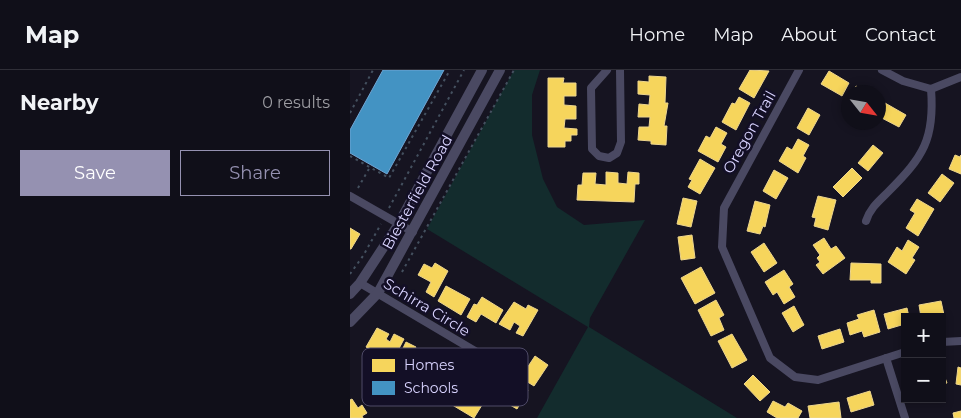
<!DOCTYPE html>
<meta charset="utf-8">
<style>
:root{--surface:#100f19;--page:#191822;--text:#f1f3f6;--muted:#9c9ca2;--line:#302f38;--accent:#9591b1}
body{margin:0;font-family:Montserrat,sans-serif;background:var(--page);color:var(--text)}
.controls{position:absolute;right:15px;bottom:15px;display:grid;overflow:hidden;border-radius:0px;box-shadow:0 2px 8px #0003}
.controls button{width:45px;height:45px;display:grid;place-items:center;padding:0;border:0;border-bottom:1px solid var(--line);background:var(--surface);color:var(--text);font:25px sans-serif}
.compass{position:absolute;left:491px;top:15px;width:45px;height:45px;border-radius:50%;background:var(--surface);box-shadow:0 2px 8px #0003;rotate:121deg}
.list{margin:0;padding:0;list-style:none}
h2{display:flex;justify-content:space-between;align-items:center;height:65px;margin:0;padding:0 20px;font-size:21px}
h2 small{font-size:16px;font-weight:400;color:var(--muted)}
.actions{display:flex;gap:10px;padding:15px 20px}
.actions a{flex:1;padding:11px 0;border:1px solid var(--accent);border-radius:0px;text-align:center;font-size:18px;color:var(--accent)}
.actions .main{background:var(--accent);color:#fff}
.map{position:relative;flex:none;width:611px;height:348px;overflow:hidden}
header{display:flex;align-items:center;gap:30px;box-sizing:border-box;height:70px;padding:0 25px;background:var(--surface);border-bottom:1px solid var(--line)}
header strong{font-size:24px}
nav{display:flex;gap:28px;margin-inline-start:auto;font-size:18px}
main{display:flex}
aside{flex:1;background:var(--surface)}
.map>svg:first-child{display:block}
</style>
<header>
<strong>Map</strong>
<nav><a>Home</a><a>Map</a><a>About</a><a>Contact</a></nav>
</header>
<main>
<aside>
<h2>Nearby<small>0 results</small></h2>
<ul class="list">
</ul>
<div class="actions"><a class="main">Save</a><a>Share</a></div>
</aside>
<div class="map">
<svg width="611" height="348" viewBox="0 0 611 348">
<rect width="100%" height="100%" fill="#161421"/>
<!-- green -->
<polygon fill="#132c2d" points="164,0 190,0 182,25 182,65 193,109 207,137 234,155 295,150 240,248 239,257 387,348 187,348 238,257 77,159"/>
<!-- homes -->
<g fill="#f6d55c" stroke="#edd58d">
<polygon points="400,0 419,1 404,28 389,19"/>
<polygon points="479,1 499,13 492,26 471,14"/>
<polygon points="299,6 316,7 315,33 318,33 314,56 317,56 316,75 301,74 301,71 288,70 289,57 299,57 300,47 288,47 289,34 299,35 300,25 288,24 288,11 299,12"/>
<polygon points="198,8 214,8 213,13 226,13 226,26 214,26 214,35 226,36 226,49 215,49 214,58 227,59 227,65 221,65 221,71 215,71 215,77 198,77"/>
<polygon points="506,16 518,22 502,22"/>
<polygon points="389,27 400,33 386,60 372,52 382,33 385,34"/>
<polygon points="535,33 556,45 549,57 528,46"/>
<polygon points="458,38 470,45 459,65 447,58"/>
<polygon points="366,57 377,63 371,74 376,77 368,92 348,81 356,66 360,68"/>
<polygon points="448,69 459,75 453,86 456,88 448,103 429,91 437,77 442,80"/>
<polygon points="523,75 533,83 518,101 508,93"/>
<polygon points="605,85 610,87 611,85 611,104 599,99"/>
<polygon points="350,89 365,98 350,124 338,117 342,110 339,109"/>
<polygon points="502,98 512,108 493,127 483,117"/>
<polygon points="424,100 438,108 426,129 413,121"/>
<polygon points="256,102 268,103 268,113 277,114 278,102 289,103 289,114 285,114 284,132 227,130 228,115 232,115 233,103 246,103 245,114 256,115"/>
<polygon points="592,104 604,113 590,132 578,123"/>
<polygon points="468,126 486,130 478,160 464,156 466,148 462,147"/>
<polygon points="333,128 347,131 341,157 327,154"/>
<polygon points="567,129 584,139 568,166 556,158 565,143 560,140"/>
<polygon points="405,131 420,135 415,157 413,156 410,164 397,161"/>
<polygon points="0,158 10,164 1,179 0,179"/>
<polygon points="342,165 345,188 331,190 328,167"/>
<polygon points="474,168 481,179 486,176 495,188 473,204 466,195 470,192 467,188 470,185 463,175"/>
<polygon points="558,170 569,177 562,188 565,190 556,204 538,192 547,177 552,181"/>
<polygon points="414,173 427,193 414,202 401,182"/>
<polygon points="85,193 98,201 84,227 76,222 81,212 68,205 74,194 82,198"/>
<polygon points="501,193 531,194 531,213 521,213 521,210 500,210"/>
<polygon points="351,197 365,223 345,234 331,208"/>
<polygon points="434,200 443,214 439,217 445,227 434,234 427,222 423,225 415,212"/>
<polygon points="96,216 120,229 111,245 88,231"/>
<polygon points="132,227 153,240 146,253 131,244 126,252 117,247 124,234 127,235"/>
<polygon points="366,230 374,245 369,248 374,260 361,266 348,240"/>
<polygon points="591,231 594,245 571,247 569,235"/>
<polygon points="164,232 176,239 178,235 188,240 173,266 166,263 170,256 164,252 160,260 149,254"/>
<polygon points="444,236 454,255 443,262 432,243"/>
<polygon points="557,238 559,247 555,247 555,254 538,259 534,244"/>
<polygon points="524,240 530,262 514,267 512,261 500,265 497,253 509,249 507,245"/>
<polygon points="27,258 39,264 36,269 40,272 44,264 54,269 42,292 16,277"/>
<polygon points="490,259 494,272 472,279 468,266"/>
<polygon points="382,264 397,290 382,298 368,271"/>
<polygon points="56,272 66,277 61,286 67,289 72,281 80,286 68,308 56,301 52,307 42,301"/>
<polygon points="185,286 198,295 184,316 163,303 169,293 177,298"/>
<polygon points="608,297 611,298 611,315 606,314"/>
<polygon points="592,300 597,313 592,314"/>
<polygon points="403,305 420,322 410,331 394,314"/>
<polygon points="163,312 178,320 167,339 153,331"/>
<polygon points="111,313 121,318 117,326 132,335 124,348 99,333"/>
<polygon points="520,321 524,335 501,342 497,328"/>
<polygon points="2,329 8,338 12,335 17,343 12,346 13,348 0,348 0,330"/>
<polygon points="423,331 435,337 438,333 452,341 448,348 427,348 417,342"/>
<polygon points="489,332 491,348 460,348 458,336"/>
<polygon points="611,341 611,348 604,348 603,343"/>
</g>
<!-- schools -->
<polygon fill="#4393c3" stroke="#70a6d5" points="33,0 94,0 37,104 0,83 0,60"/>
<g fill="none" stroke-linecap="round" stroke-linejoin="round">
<!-- path -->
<g stroke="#44505f" stroke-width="2" stroke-dasharray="2.5 4" stroke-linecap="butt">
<polyline points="0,43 23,0"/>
<polyline points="0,86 39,108 100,0"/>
<polyline points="8,118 20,97"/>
<polyline points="39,138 114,0"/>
<polyline points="52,202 164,0"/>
<polyline points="0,204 13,186 31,154"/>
</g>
<!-- minor -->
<g stroke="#4a4962" stroke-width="8">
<polyline points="257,0 241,18 242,79 249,86 259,88 267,83 271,72 270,0"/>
<polyline points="449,0 374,138 372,177 420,288 445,307 468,310 555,282"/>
<polyline points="532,0 553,11 581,19 611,7"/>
<polyline points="0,126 63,162"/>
<path d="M516,151C520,138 529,131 539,121C573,87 585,69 581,19"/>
<polyline points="10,213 130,284"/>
<polyline points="592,272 611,271"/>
<polyline points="536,288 555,348"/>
</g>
<!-- tertiary -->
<g stroke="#4a4962" stroke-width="10">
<polyline points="0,224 10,213 48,155 132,0"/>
<polyline points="0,252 28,223 150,0"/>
</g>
</g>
<g text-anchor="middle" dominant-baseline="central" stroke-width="5" stroke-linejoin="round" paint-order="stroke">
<!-- street labels -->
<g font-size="15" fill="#d9d4ff" stroke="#130f26">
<text transform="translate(399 62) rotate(-61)">Oregon Trail</text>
<text transform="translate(67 122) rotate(-61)">Biesterfield Road</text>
<text transform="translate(77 237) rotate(31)">Schirra Circle</text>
</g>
</g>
<!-- legend -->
<rect x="12" y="278" width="166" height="58" rx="8" fill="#130f26" stroke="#4e4a67" stroke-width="1"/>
<rect x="22" y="289" width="23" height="13" fill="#f6d55c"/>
<rect x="22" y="311" width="23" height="14" fill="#4393c3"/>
<g font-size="14" fill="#d9d4ff">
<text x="54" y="300">Homes</text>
<text x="54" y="323">Schools</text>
</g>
</svg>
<div class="controls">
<button>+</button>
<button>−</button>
</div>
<svg class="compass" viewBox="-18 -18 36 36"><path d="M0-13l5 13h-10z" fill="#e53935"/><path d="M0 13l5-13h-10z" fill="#9c9ca2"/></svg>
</div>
</main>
